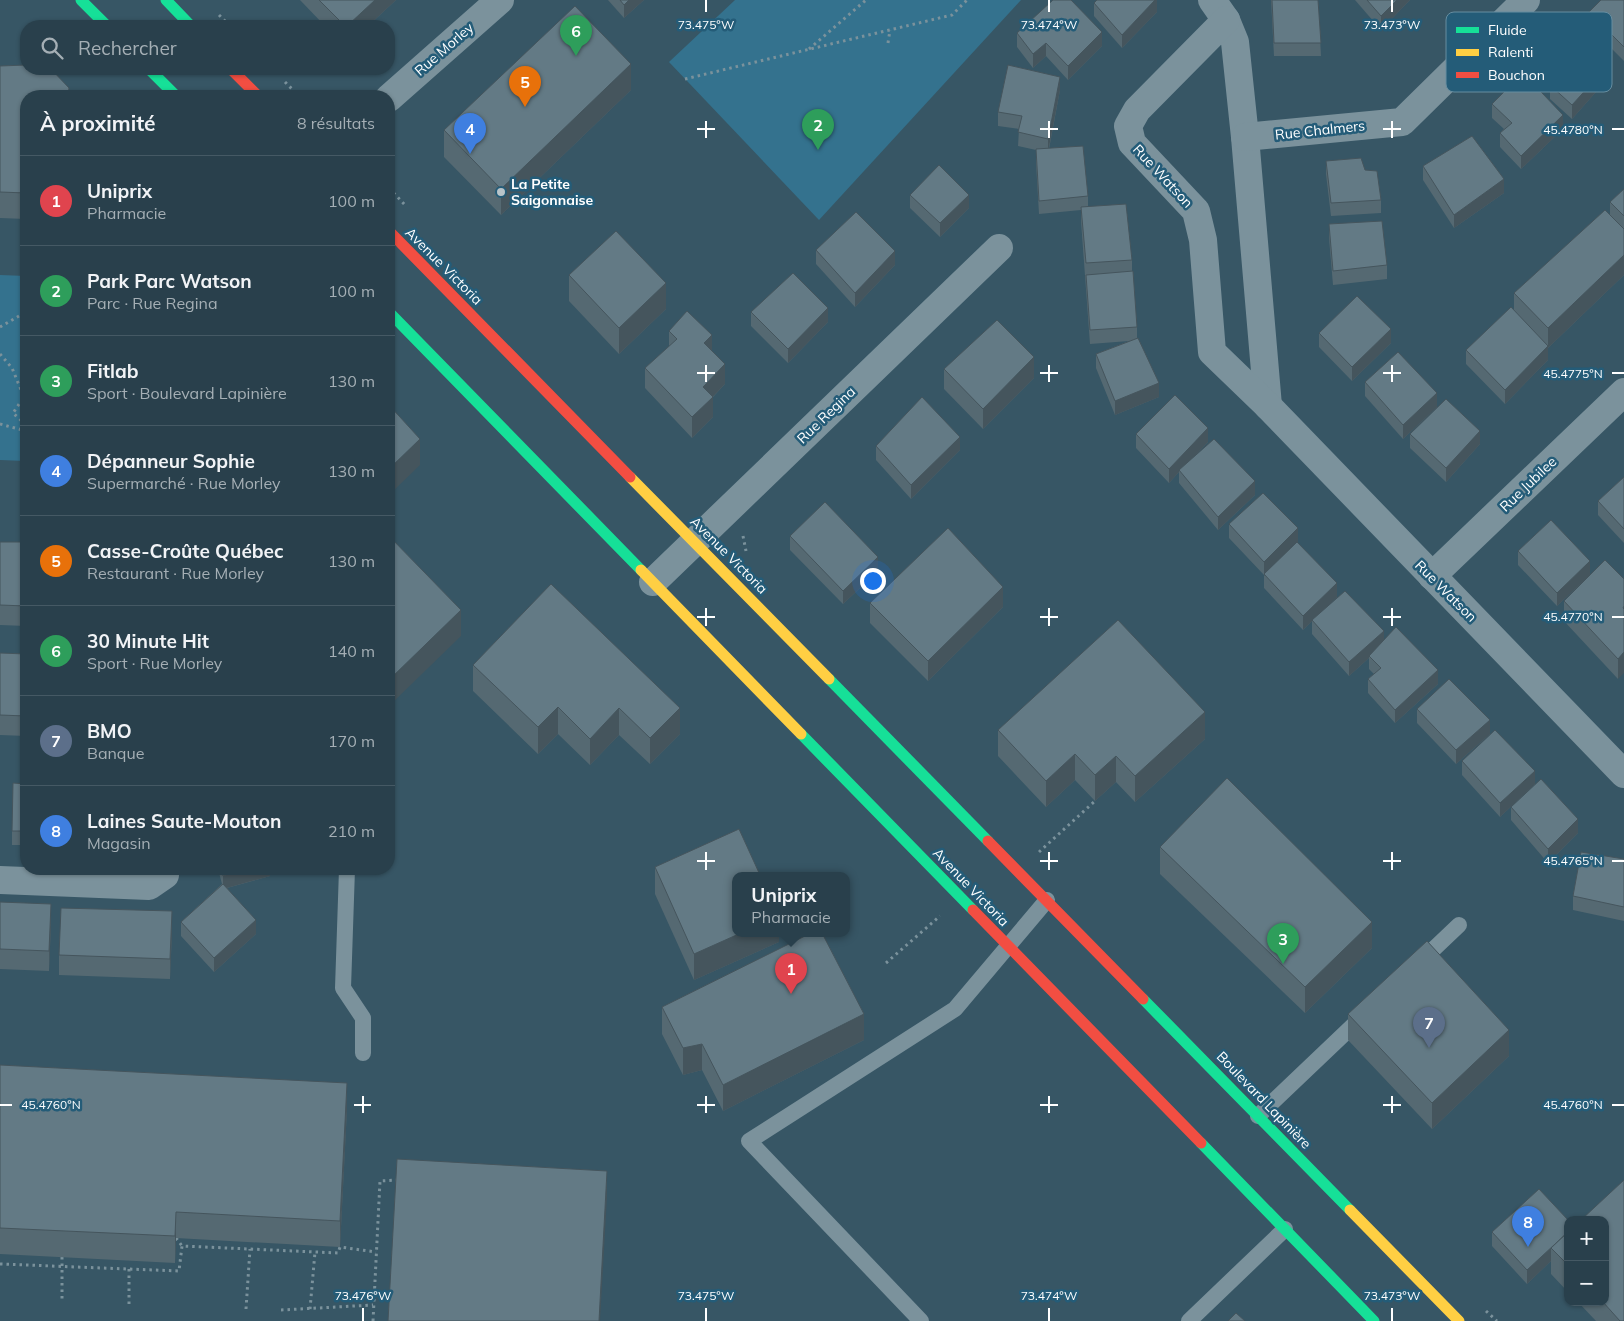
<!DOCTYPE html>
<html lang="fr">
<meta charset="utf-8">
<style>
:root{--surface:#29404c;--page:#354b56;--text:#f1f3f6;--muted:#a5afb5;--line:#455964;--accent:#b9c4c9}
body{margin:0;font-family:Mulish,sans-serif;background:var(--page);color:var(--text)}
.controls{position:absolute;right:15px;bottom:15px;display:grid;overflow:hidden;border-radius:10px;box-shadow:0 1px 4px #0004}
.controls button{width:45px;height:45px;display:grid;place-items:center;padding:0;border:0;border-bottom:1px solid var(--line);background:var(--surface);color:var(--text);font:25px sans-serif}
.you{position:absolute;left:872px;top:580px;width:18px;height:18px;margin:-12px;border:4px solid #fff;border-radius:50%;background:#1a73e8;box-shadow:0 0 0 8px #1a73e833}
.badge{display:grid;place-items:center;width:32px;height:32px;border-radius:50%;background:var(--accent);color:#fff;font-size:16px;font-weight:700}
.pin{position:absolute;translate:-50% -41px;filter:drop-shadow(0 1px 2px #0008)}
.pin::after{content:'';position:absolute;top:26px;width:18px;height:15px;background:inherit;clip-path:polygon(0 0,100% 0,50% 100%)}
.popup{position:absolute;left:732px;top:872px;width:118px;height:65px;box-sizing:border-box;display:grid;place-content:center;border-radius:10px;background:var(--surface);filter:drop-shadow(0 1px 4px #0005);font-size:16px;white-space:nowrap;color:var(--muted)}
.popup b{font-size:19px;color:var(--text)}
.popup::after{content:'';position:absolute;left:50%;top:100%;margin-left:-10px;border:10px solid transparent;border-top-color:var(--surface)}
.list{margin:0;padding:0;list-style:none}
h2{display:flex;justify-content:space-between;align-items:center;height:65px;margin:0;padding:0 20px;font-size:21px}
h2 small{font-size:16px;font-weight:400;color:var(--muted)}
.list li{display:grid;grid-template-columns:32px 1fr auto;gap:15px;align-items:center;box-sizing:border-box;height:90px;padding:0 20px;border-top:1px solid var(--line)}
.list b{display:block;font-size:19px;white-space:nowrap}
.list p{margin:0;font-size:16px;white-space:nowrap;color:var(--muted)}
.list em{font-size:16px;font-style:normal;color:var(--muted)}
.icon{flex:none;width:28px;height:28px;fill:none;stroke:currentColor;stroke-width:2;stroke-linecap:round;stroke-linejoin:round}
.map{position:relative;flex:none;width:1624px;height:1321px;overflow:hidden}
.search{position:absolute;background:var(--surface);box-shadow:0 1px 4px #0004;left:20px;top:20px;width:375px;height:55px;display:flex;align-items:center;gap:12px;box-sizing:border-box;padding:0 18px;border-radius:20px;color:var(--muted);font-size:19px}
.panel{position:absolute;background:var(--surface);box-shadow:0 1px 4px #0004;left:20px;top:90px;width:375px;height:785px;border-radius:20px}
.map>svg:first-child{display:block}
</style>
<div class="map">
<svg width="1624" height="1321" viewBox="0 0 1624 1321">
<rect width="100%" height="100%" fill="#375665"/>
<!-- green -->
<g fill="#34728e">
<polygon points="735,0 1021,0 819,220 669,62"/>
<polygon points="0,275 26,276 26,461 0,460"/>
</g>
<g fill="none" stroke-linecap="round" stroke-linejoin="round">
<!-- path -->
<g stroke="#7b929c" stroke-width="3" stroke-dasharray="2.5 4" stroke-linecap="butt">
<polyline points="219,15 230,26"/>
<polyline points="888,43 890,30"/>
<polyline points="809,49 866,0"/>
<polyline points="685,79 952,15 967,0"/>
<polyline points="285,82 299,96"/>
<polyline points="389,188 406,206"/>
<polyline points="0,327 26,312"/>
<polyline points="0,354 12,368 24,397 13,413 25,424 23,430"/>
<polyline points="0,424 26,431"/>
<polyline points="743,536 746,551"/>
<polyline points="1039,852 1095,801"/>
<polyline points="886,963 940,916"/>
<polyline points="176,1238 182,1246"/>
<polyline points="62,1257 62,1302"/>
<polyline points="0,1264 179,1271 182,1246 338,1253 340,1247 376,1252"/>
<polyline points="129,1269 129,1305"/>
<polyline points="246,1309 250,1249"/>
<polyline points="310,1309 315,1252"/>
<polyline points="281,1310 373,1305"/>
<polyline points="1486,1311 1497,1321"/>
<polyline points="373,1321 380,1181 398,1180"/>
</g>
<!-- lane -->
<g stroke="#7b929c" stroke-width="16">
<polyline points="347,869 343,988 363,1018 363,1053"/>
<polyline points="1419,963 1459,925"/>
<polyline points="1258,1116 1363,1016"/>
<polyline points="921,1321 749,1141 955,1009 1047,900"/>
<polyline points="1189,1321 1285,1229"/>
</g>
<!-- street -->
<g stroke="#7b929c" stroke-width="28">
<polyline points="1212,0 1226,20 1235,42 1245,137 1268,406"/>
<polyline points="1226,20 1137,110 1128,126 1132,143 1196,211 1203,240 1212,352 1268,406 1624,774"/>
<polyline points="389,98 500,0"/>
<polyline points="1245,137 1402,122 1526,0"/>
<polyline points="1432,576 1624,392"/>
<polyline points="653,582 999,248"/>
<polyline points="0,880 149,886 165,875"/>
</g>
<!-- fast -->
<g stroke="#16e098" stroke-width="11">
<polyline points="81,0 107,26"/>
<polyline points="166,0 191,26"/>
<polyline points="149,69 176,96"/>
<polyline points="389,312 641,570"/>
<polyline points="829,679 988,841"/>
<polyline points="801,734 973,910"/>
<polyline points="1143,999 1350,1210"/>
<polyline points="1201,1143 1374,1321"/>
</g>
<!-- slow -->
<g stroke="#ffcf43" stroke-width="11">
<polyline points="630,477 829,679"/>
<polyline points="641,570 801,734"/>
<polyline points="1350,1210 1459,1321"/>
</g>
<!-- jam -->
<g stroke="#f24e42" stroke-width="11">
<polyline points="231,69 258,96"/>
<polyline points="389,231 630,477"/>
<polyline points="988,841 1143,999"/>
<polyline points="973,910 1201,1143"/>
</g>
</g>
<!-- wall -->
<g fill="#556972">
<polygon points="300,0 396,0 368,26 325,26"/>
<polygon points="608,0 644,0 624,18"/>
<polygon points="1157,0 1157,12 1122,48 1094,16 1094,3"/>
<polygon points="1271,0 1318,0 1321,56 1274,56"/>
<polygon points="1355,0 1410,0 1381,30"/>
<polygon points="1624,0 1624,61 1589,26 1589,12"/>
<polygon points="1017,33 1102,46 1068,80 1046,56 1033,68 1017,47"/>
<polygon points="1544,54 1611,75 1572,119 1550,99 1550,85 1555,81 1544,68"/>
<polygon points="0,66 26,96 26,219 0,218"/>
<polygon points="631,90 501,215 444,157 444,130"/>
<polygon points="1060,90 1049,149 1088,196 1088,206 1132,260 1132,271 1137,327 1137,338 1159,397 1115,415 1096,368 1096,354 1129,341 1090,344 1081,221 1081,210 1039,214 1036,163 1036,150 1018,146 1019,129 998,126 998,112"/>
<polygon points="1492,104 1563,129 1521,169 1500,147 1500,133 1504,129 1492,118"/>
<polygon points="1326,161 1365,170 1381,200 1381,213 1331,216 1326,174"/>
<polygon points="1423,166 1504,193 1454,228 1423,180"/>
<polygon points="1624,189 1624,275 1548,348 1548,360 1505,404 1466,364 1466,350 1514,311 1514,293 1610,216 1610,202"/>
<polygon points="910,195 969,208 940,237 910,208"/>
<polygon points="1329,224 1387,265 1387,279 1333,285 1329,238"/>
<polygon points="816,250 895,265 855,307 816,264"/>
<polygon points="569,275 666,309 619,354 569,301"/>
<polygon points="751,312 828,322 788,363 751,326"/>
<polygon points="669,331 712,351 725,384 713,397 713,417 692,438 645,388 645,368 669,347"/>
<polygon points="1319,333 1391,343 1352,381 1319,347"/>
<polygon points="944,369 1034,378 983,429 944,389"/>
<polygon points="1365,382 1437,407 1403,439 1365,396"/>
<polygon points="1136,434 1208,442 1192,458 1255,495 1218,530 1179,483 1179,472 1169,483 1136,448"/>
<polygon points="1410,434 1480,444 1446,482 1410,448"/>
<polygon points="876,446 960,450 911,499 876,460"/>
<polygon points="1624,477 1624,543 1598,515 1598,501"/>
<polygon points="1229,524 1298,542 1295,545 1337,597 1316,617 1384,640 1438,684 1395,723 1368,693 1368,679 1374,674 1369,669 1369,658 1349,676 1312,634 1312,621 1303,630 1264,588 1264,575 1229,538"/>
<polygon points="790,536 878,571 843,604 790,550"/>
<polygon points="0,542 26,542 26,626 0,625"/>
<polygon points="1518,551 1590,575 1557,606 1518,565"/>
<polygon points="1624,579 1618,679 1564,621 1564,601"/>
<polygon points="551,584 680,734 650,764 619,735 590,765 558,734 538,754 473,691 473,665"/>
<polygon points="870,603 1003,607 928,681 870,623"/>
<polygon points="0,653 26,654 26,736 0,735"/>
<polygon points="1417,709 1490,734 1456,764 1417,723"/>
<polygon points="998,730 1205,739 1135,802 1116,782 1095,801 1075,780 1046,807 998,756"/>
<polygon points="1462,761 1535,784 1500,817 1462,775"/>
<polygon points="26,784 26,845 12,845 12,831"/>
<polygon points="1511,807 1578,833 1548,863 1511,820"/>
<polygon points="1160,847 1372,948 1305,1013 1160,874"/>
<polygon points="1624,859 1624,921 1573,910 1573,896"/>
<polygon points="655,867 779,933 779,942 694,980 655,894"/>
<polygon points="218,869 270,869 270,876 227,888 256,934 214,972 181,936 181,922 222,884"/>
<polygon points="0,902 51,924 49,971 0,969"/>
<polygon points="172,932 170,979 59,975 59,955"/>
<polygon points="662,1007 864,1040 723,1111 702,1070 683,1075 662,1034"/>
<polygon points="1348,1014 1509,1056 1432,1129 1348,1040"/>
<polygon points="0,1065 347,1109 340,1247 176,1238 175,1263 0,1254"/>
<polygon points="1568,1220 1568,1292 1551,1274 1551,1261 1527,1284 1492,1246 1492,1232"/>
<polygon points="1578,1302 1605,1302 1624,1321 1596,1321"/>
</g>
<!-- shaded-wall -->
<g fill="#45555d">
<polygon points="375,0 396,0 368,26 347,26"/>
<polygon points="629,0 644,0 624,18 624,5"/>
<polygon points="1155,0 1157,0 1157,12 1122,48 1122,35"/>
<polygon points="1397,0 1410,0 1381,30 1381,16"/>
<polygon points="1102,32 1102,46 1068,80 1068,66"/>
<polygon points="1046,43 1046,56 1033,68 1033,54"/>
<polygon points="1611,62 1611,75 1572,119 1572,105"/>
<polygon points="631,64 631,90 501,215 501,189"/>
<polygon points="1060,77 1060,90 1048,152 1048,139"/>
<polygon points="1563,115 1563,129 1521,169 1521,156"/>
<polygon points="1504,179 1504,193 1454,228 1454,215"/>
<polygon points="969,195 969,208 940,237 940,223"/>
<polygon points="895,251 895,265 855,307 855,293"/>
<polygon points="1624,255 1624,275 1548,348 1548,328"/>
<polygon points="666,283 666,309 619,354 619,328"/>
<polygon points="828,308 828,322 788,363 788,349"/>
<polygon points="1391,329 1391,343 1352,381 1352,367"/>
<polygon points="712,335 712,355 704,343"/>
<polygon points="1548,346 1548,360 1505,404 1505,390"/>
<polygon points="1034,357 1034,378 983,429 983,409"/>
<polygon points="725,364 725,384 703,407 703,387"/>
<polygon points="1159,383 1159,397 1115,415 1115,401"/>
<polygon points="1437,393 1437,407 1403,439 1403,425"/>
<polygon points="713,397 713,417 692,438 692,417"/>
<polygon points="1208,428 1208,442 1180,471 1179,470 1179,472 1169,483 1169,469"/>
<polygon points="1480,431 1480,444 1446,482 1446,468"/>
<polygon points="960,437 960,450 911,499 911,485"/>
<polygon points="420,439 420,465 389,495 389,469"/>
<polygon points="1255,481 1255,495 1218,530 1218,517"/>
<polygon points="1298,528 1298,542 1264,576 1264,562"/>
<polygon points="878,557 878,571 843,604 843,591"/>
<polygon points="1590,561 1590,575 1557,606 1557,593"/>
<polygon points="1337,583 1337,597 1303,630 1303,616"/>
<polygon points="1003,587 1003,607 928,681 928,661"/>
<polygon points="461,610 461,636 389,706 389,680"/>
<polygon points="1384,631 1384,644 1369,656 1369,658 1349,676 1349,662"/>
<polygon points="1624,652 1624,673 1618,679 1618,659"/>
<polygon points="1438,670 1438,684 1395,723 1395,710"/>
<polygon points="558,707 558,734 538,754 538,727"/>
<polygon points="619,708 619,735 590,765 590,739"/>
<polygon points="680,708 680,734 650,764 650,738"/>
<polygon points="1205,712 1205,739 1135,802 1135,776"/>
<polygon points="1490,720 1490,734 1456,764 1456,750"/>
<polygon points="1075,754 1075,780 1046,807 1046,781"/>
<polygon points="1116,756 1116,782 1095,801 1095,775"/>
<polygon points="1535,771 1535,784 1500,817 1500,803"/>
<polygon points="1578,819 1578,833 1548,863 1548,849"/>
<polygon points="248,869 270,869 270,876 223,889 223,876"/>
<polygon points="51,904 51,924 49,971 49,951"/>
<polygon points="172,911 172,932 170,979 170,959"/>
<polygon points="256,920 256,934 214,972 214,958"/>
<polygon points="1372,922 1372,948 1305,1013 1305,987"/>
<polygon points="741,933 779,933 779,942 694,980 694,954"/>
<polygon points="864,1014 864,1040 723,1111 723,1085"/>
<polygon points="1509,1030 1509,1056 1432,1129 1432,1103"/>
<polygon points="702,1044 702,1070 683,1075 683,1048"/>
<polygon points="347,1083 347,1109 340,1247 340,1221"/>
<polygon points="607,1171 607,1197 600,1321 599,1321"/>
<polygon points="176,1212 176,1238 175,1263 175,1236"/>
<polygon points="1551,1248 1551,1261 1527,1284 1527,1270"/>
</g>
<!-- building -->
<g fill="#637a85" stroke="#45555d">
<polygon points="319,0 375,0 347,26 345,26"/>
<polygon points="620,0 629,0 624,5"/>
<polygon points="1053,0 1071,0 1102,32 1068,66 1046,43 1033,54 1017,33"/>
<polygon points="1097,0 1155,0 1122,35 1094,3"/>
<polygon points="1272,0 1318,0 1321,43 1274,43"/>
<polygon points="1367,0 1397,0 1381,16"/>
<polygon points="1601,0 1624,0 1624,47 1589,12"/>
<polygon points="575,6 631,64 501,189 444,130"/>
<polygon points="1574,24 1611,62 1572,105 1550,85 1561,74 1544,54"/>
<polygon points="26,65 26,69 51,69 69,88 68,96 26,96 26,193 0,192 0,66"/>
<polygon points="1008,65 1060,77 1048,139 1018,132 1022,116 998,112"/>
<polygon points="1523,73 1563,115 1521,156 1500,133 1512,123 1492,104"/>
<polygon points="1472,136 1504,179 1454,215 1423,166"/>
<polygon points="1083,146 1088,196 1039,201 1036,149"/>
<polygon points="1361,158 1365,170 1377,171 1381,200 1331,203 1326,161"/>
<polygon points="939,165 969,195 940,223 910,195"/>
<polygon points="1624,189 1624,216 1610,202"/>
<polygon points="1126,204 1132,260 1086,263 1081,207"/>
<polygon points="1605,210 1624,229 1624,255 1548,328 1514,293"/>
<polygon points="856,212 895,251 855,293 816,250"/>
<polygon points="1382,221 1387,265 1333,271 1329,224"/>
<polygon points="616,231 666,283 619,328 569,275"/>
<polygon points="1133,271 1137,327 1090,330 1086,275"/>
<polygon points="793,273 828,308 788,349 751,312"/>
<polygon points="1357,296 1391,329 1352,367 1319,333"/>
<polygon points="1511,307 1548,346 1505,390 1466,350"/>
<polygon points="687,311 712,335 704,343 725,364 703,387 713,397 692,417 645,368 677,339 669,331"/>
<polygon points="997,320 1034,357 983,409 944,369"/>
<polygon points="1138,338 1159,383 1115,401 1096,354"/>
<polygon points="1398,352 1437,393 1403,425 1365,382"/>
<polygon points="1175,395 1208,428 1169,469 1136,434"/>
<polygon points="922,397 960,437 911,485 876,446"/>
<polygon points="1446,399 1480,431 1446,468 1410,434"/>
<polygon points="389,405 420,439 389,469"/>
<polygon points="1214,439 1255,481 1218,517 1179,470"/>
<polygon points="1624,477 1624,529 1598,501"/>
<polygon points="1263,493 1298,528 1264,562 1229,524"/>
<polygon points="825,502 878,557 843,591 790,536"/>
<polygon points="1551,520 1590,561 1557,593 1518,551"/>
<polygon points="948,528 1003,587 928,661 870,603"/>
<polygon points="389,536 461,610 389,680"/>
<polygon points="0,542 26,542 26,606 0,605"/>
<polygon points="1297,542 1337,583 1303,616 1264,574"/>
<polygon points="1605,560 1624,579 1624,606 1623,608 1624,609 1624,652 1618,659 1564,601"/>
<polygon points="551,584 680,708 650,738 619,708 590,739 558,707 538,727 473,665"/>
<polygon points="1345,591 1384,631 1349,662 1312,620"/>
<polygon points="1118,620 1205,712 1135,776 1116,756 1095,775 1075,754 1046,781 998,730"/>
<polygon points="1396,627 1438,670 1395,710 1368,679 1381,668 1369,656"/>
<polygon points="0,653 26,654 26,716 0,715"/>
<polygon points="1449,679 1490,720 1456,750 1417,709"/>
<polygon points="1495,730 1535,771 1500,803 1462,761"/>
<polygon points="1227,778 1372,922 1305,987 1160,847"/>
<polygon points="1541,779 1578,819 1548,849 1511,807"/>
<polygon points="13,783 26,784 26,831 12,831"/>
<polygon points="739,829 760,875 736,875 736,933 741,933 694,954 655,867"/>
<polygon points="1581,852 1624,859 1624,907 1573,896"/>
<polygon points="222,869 248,869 223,876"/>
<polygon points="223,884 256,920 214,958 181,922"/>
<polygon points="0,902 51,904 49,951 0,949"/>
<polygon points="61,908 172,911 170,959 59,955"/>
<polygon points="811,933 822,933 864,1014 723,1085 702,1044 683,1048 662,1007"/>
<polygon points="1427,941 1509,1030 1432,1103 1348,1014"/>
<polygon points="0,1065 347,1083 340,1221 176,1212 175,1236 0,1228"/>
<polygon points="397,1159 607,1171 599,1321 388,1321"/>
<polygon points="1624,1180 1624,1321 1620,1321 1603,1302 1605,1302 1605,1220 1581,1220"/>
<polygon points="1539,1189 1568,1220 1568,1232 1527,1270 1492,1232"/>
<polygon points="1568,1232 1568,1265 1551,1248"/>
<polygon points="1236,1313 1245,1321 1228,1321"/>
</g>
<!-- ticks -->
<path fill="none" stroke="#fff" stroke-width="2" d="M706,0V12M1049,0V12M1392,0V12M706,121V138M1049,121V138M1392,121V138M697,129H715M1040,129H1058M1383,129H1401M1612,129H1624M706,365V382M1049,365V382M1392,365V382M697,373H715M1040,373H1058M1383,373H1401M1612,373H1624M706,608V626M1049,608V626M1392,608V626M697,617H715M1040,617H1058M1383,617H1401M1612,617H1624M706,852V870M1049,852V870M1392,852V870M697,861H715M1040,861H1058M1383,861H1401M1612,861H1624M363,1096V1113M706,1096V1113M1049,1096V1113M1392,1096V1113M0,1105H12M354,1105H371M697,1105H715M1040,1105H1058M1383,1105H1401M1612,1105H1624M363,1308V1321M706,1308V1321M1049,1308V1321M1392,1308V1321"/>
<!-- markers -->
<circle fill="#b9c4c9" stroke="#245c78" stroke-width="2" cx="501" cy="192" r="5"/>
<g text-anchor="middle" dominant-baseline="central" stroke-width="5" stroke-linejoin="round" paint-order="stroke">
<!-- street labels -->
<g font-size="14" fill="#fff" stroke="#245c78">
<text transform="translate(444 49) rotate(-41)">Rue Morley</text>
<text transform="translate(1320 130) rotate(-6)">Rue Chalmers</text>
<text transform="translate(1163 176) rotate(47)">Rue Watson</text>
<text transform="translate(444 266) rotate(45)">Avenue Victoria</text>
<text transform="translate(826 415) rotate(-44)">Rue Regina</text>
<text transform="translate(1528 484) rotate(-44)">Rue Jubilee</text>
<text transform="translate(729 555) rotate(45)">Avenue Victoria</text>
<text transform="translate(1446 591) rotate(45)">Rue Watson</text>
<text transform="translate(971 887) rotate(46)">Avenue Victoria</text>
<text transform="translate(1264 1100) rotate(46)">Boulevard Lapinière</text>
</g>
<!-- poi labels -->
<g font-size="14" font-weight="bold" fill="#fff" stroke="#245c78" text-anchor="start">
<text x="511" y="184">La Petite<tspan x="511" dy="16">Saigonnaise</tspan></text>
</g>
</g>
<!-- legend -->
<rect x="1446" y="12" width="166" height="80" rx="8" fill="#245c78" stroke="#668da0" stroke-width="1"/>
<rect x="1456" y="27" width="23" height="6" fill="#16e098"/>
<rect x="1456" y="49" width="23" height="7" fill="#ffcf43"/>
<rect x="1456" y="72" width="23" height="6" fill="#f24e42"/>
<g font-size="14" fill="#fff">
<text x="1488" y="35">Fluide</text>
<text x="1488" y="57">Ralenti</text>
<text x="1488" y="80">Bouchon</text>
</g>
<g font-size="12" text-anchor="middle" fill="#fff" stroke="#245c78" stroke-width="5" stroke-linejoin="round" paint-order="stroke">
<text x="706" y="29">73.475°W</text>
<text x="1049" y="29">73.474°W</text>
<text x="1392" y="29">73.473°W</text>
<text x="1573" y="134">45.4780°N</text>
<text x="1573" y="378">45.4775°N</text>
<text x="1573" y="621">45.4770°N</text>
<text x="1573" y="865">45.4765°N</text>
<text x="51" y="1109">45.4760°N</text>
<text x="1573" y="1109">45.4760°N</text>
<text x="363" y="1300">73.476°W</text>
<text x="706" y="1300">73.475°W</text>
<text x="1049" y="1300">73.474°W</text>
<text x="1392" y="1300">73.473°W</text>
</g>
</svg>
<div class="controls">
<button>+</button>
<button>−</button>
</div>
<div class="you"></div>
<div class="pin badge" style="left:791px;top:994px;background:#e0444e">1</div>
<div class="popup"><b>Uniprix</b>Pharmacie</div>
<div class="pin badge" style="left:818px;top:150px;background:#2e9e5b">2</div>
<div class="pin badge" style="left:1283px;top:964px;background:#2e9e5b">3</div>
<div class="pin badge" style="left:470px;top:154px;background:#3f7fe0">4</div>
<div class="pin badge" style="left:525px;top:107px;background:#e8710a">5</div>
<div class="pin badge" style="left:576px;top:56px;background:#2e9e5b">6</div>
<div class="pin badge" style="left:1429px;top:1048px;background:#5c6f8a">7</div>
<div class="pin badge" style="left:1528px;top:1247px;background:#3f7fe0">8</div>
<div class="search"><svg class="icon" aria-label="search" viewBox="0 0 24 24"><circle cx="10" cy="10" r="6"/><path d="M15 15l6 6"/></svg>Rechercher</div>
<section class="panel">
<h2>À proximité<small>8 résultats</small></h2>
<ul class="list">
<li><span class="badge" style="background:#e0444e">1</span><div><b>Uniprix</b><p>Pharmacie</p></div><em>100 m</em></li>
<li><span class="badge" style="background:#2e9e5b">2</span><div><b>Park Parc Watson</b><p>Parc · Rue Regina</p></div><em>100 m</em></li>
<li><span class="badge" style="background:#2e9e5b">3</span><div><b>Fitlab</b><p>Sport · Boulevard Lapinière</p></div><em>130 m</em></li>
<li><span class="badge" style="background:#3f7fe0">4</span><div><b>Dépanneur Sophie</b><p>Supermarché · Rue Morley</p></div><em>130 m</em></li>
<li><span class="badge" style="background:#e8710a">5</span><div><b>Casse-Croûte Québec</b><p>Restaurant · Rue Morley</p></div><em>130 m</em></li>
<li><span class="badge" style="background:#2e9e5b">6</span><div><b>30 Minute Hit</b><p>Sport · Rue Morley</p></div><em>140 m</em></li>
<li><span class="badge" style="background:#5c6f8a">7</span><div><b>BMO</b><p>Banque</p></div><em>170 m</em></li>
<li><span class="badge" style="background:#3f7fe0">8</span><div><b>Laines Saute-Mouton</b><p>Magasin</p></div><em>210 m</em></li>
</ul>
</section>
</div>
